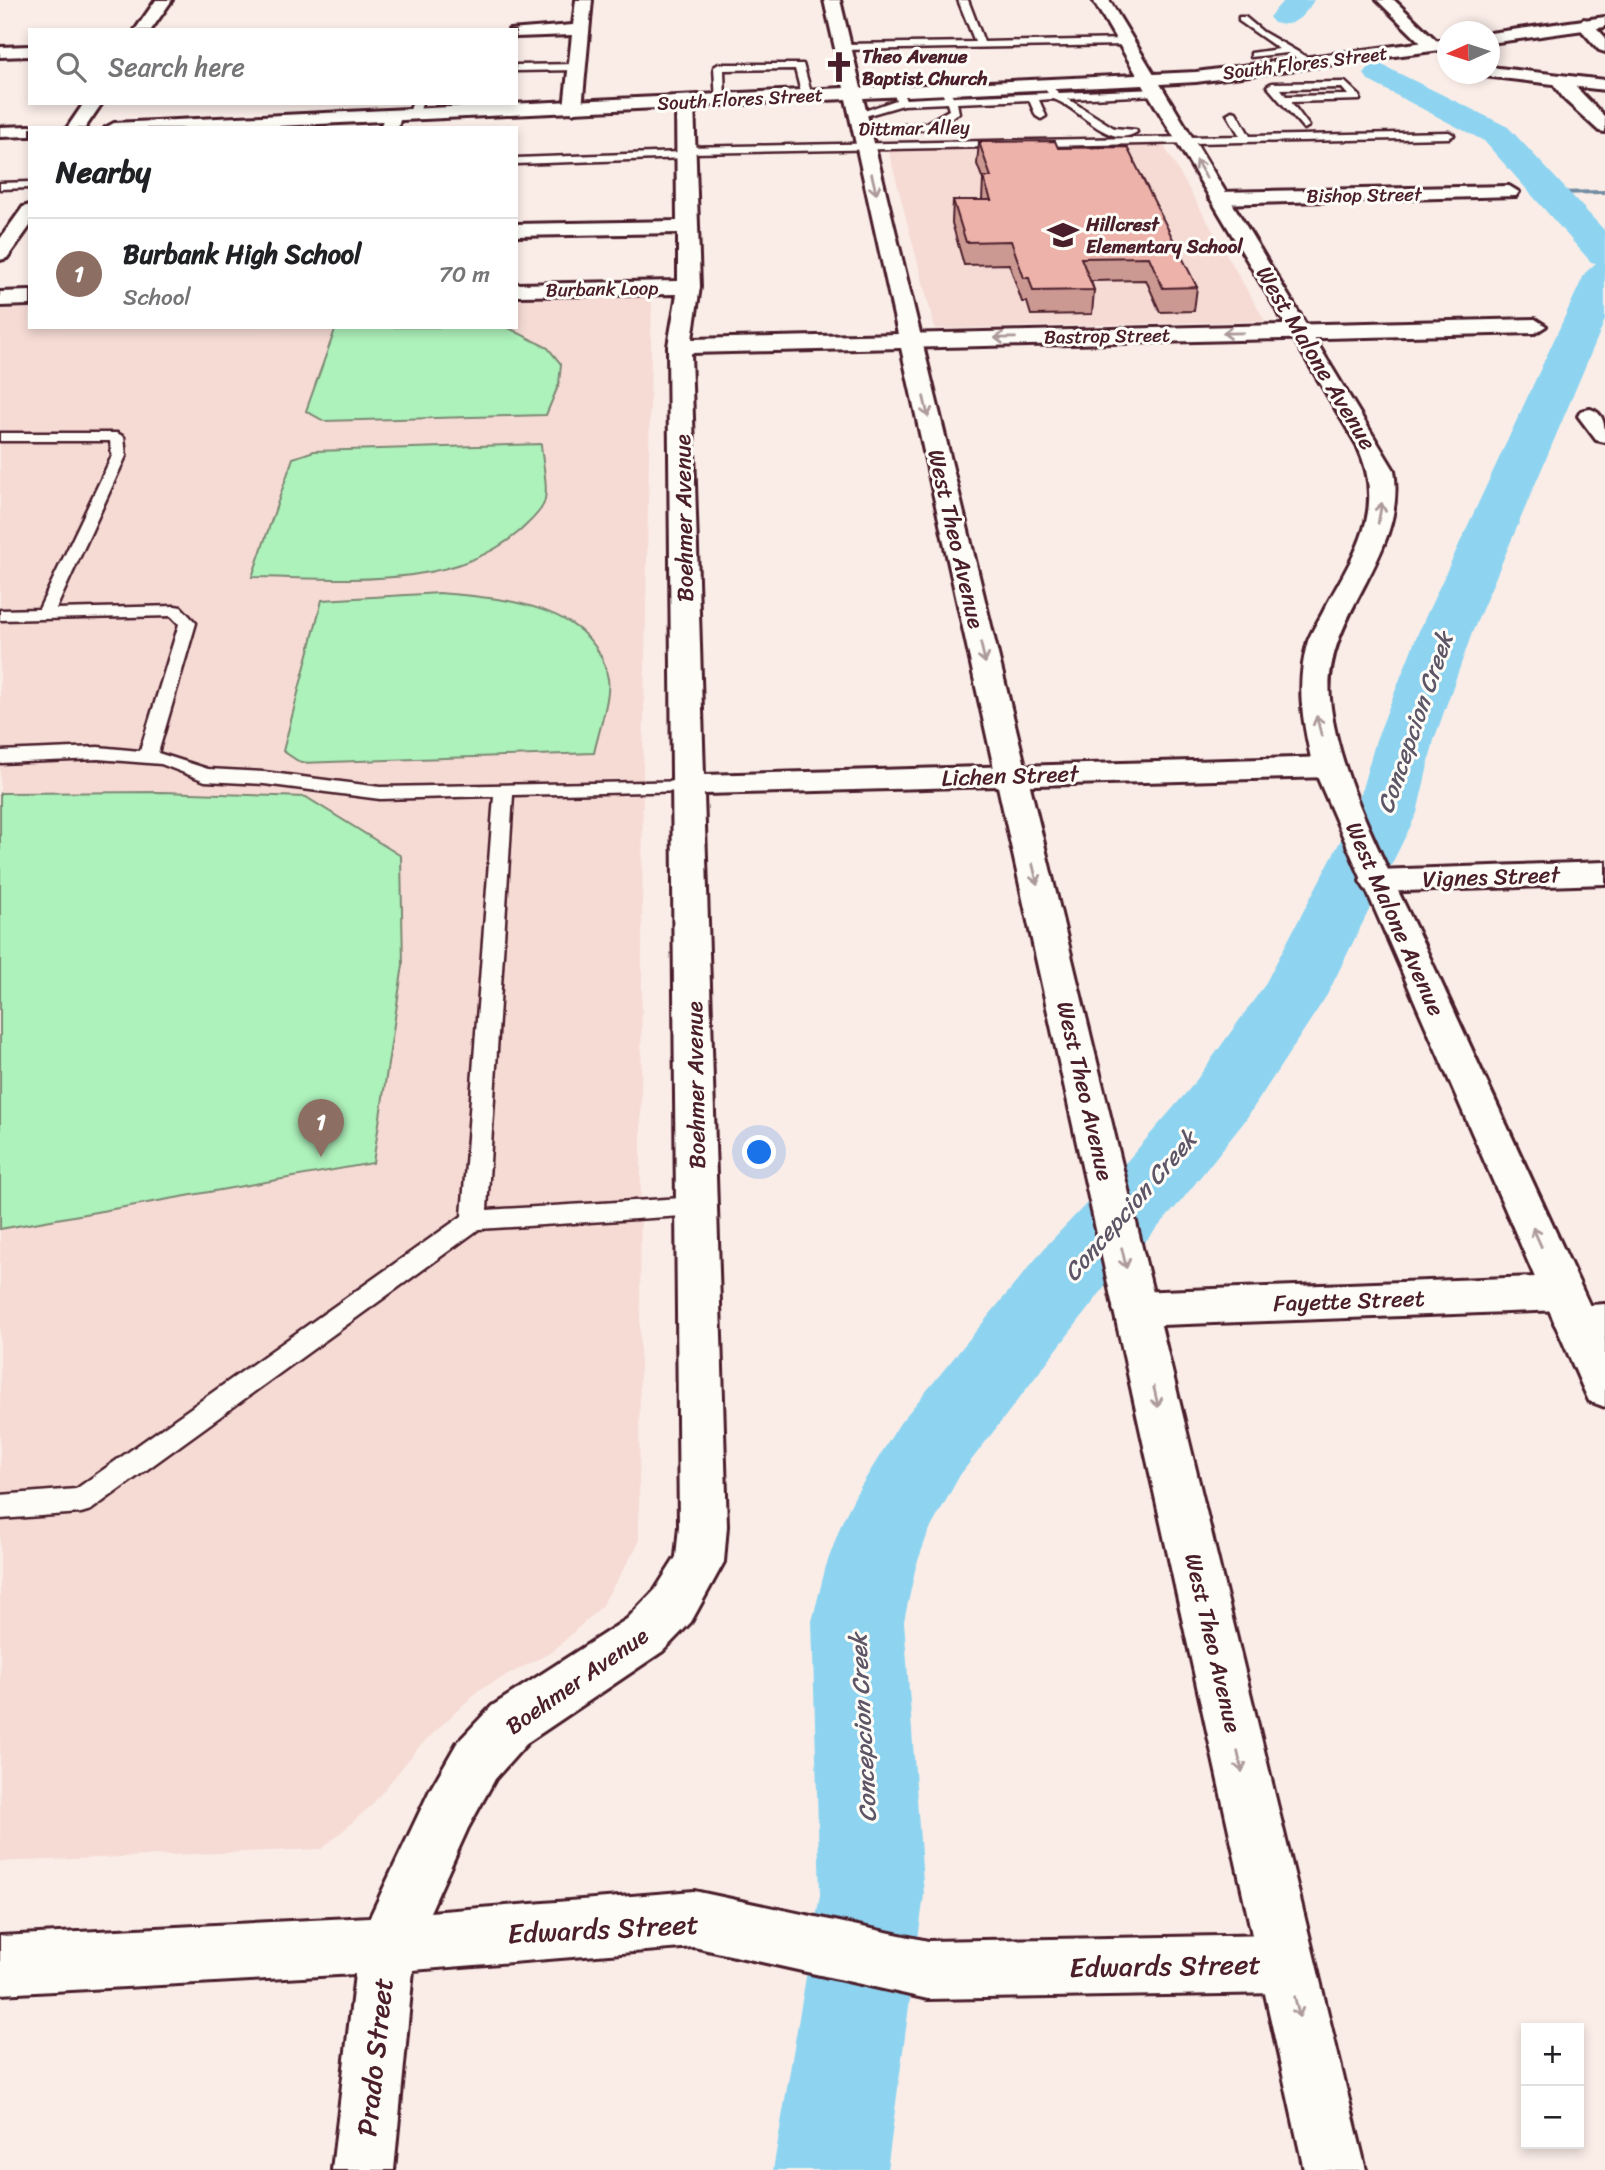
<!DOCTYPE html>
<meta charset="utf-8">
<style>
:root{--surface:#fff;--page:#f2f2f2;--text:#202124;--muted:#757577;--line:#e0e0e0;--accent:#4a1f2b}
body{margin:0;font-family:Sriracha,sans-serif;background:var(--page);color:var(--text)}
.controls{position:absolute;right:21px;bottom:21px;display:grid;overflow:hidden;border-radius:0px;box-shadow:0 4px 10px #0003}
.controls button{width:63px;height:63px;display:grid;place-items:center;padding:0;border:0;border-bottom:2px solid var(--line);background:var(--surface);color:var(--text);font:35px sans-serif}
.compass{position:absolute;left:1437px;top:21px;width:63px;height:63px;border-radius:50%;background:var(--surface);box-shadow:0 4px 10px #0003;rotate:267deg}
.you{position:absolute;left:760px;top:1153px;width:24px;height:24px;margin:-18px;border:5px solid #fff;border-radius:50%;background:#1a73e8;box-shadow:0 0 0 10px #1a73e833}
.badge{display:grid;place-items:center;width:46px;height:46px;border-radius:50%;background:var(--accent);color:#fff;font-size:23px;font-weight:700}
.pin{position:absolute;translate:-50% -58px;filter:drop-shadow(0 2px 4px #0008)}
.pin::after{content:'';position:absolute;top:37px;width:24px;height:21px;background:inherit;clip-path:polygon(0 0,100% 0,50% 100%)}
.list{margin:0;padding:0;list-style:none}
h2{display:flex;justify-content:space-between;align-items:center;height:91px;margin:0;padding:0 28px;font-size:30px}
h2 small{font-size:23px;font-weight:400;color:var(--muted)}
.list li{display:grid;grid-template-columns:46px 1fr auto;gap:21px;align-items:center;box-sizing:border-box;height:112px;padding:0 28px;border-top:2px solid var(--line)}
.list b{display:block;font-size:26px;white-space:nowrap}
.list p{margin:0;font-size:23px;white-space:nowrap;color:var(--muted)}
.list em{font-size:23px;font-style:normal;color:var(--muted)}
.icon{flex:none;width:38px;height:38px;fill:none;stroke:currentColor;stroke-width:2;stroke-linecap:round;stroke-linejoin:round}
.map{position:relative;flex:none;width:1605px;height:2170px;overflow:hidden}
.search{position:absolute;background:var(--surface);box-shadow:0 4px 10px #0003;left:28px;top:28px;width:490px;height:77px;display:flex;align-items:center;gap:18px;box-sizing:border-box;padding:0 24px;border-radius:0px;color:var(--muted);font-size:26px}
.panel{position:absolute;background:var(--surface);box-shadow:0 4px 10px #0003;left:28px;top:126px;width:490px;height:203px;border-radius:0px}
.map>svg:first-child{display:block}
</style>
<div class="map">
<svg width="1605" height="2170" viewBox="0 0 1605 2170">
<rect width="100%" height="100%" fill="#faede8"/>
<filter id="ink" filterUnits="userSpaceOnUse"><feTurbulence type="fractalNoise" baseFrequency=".0143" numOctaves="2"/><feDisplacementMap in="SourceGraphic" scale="14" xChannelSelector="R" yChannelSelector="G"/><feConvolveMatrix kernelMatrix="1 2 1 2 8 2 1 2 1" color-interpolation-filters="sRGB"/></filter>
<g filter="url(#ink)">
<!-- built -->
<g fill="#f6dbd5">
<polygon points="1163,144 1265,321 935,329 888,149"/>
<polygon points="647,296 652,299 643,772 639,1543 601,1607 552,1652 479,1690 418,1748 372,1805 322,1849 0,1862 0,310 30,309 30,327 516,327 516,299"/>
</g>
<!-- green -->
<g fill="#adf1bb" stroke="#7c8873" stroke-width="2">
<polygon points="336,327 507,327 548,348 561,364 559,384 546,415 324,421 306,411"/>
<path d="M541,444C542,461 549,488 544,503C540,514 528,523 520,531C449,592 338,578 252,577L293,458L314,451Z"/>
<path d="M440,593C500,598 596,604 608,679C611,696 598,734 594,753L301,763L283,751L322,600Z"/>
<polygon points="163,792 306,797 401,856 403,965 373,1163 0,1229 0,793"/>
</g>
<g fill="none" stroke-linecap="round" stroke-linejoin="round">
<!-- stream -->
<polygon fill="#738ca1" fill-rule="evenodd" points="1605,190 1605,194 1551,195 1548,193 1551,191"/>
<!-- river -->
<g fill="#8ed4f0" fill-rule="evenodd">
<path d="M1284,0H1314C1304,16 1294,28 1274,23L1269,17Z"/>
<polygon points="1380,64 1508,127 1605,231 1605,320 1472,633 1434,740 1417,813 1327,995 1244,1122 1182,1200 1104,1288 960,1475 928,1533 916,1566 904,1621 924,1895 887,2170 773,2170 820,1895 812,1621 826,1566 842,1522 856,1494 900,1423 1048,1244 1128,1160 1192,1086 1264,986 1355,813 1376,740 1418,633 1585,273 1596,263 1591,262 1484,141 1369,81 1364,74 1369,67"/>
</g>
<defs>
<g id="lane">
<polygon points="958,0 968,0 984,42 1127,39 1132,42 1127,45 843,50 838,47 843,44 975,42"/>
<polygon points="1239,17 1245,17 1263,32 1317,63 1308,65 1287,53 1251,57 1251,53 1279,49 1239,21"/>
<polygon points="719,64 803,64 812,96 807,99 802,96 795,69 724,70 725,100 716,102 714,67"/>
<polygon points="516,65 578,64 583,67 578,70 516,71"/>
<path d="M1046,82L1059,93L1157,89L1162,92L1157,95L1068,99L1114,128L1136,130L1137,132C1110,150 1080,109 1056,100C1052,98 1045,100 1039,100L1046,116L1041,119L1036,116L1029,100L957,103L959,113L929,129L862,135L857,132L858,130L926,123L949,110L947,103L903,105L858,118L853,115L896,100L893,92L898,89L906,99L944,97L942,92L947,89L954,97L1048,93L1041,85Z"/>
<path d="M1345,82L1360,96V100L1291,102L1309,126L1304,129L1267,86L1272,83ZM1342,88L1348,95L1286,96L1281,89Z"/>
<polygon points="412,103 422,103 418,117 409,115"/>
<polygon points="1232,111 1236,112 1250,136 1449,132 1454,135 1449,138 691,153 687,158 516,164 516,158 682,152 686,147 1240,136 1227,114"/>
<polygon points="30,182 30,188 0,189 0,183"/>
<polygon points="0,433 117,433 124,437 126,456 56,609 175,606 181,607 196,623 158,753 208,769 264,772 380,787 698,781 700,785 691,791 513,795 487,1210 698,1197 707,1200 710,1206 707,1212 698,1215 479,1229 91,1510 81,1513 0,1519 0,1495 76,1489 462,1216 494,796 380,799 264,784 205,781 161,764 98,759 0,763 0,751 98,747 140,751 179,624 171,616 0,620 0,610 39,609 112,456 110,441 0,441"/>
</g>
<g id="street">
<polygon points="156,0 172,0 151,30 135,30"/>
<polygon points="576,0 592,0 582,108 573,113 564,108 572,35 516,37 516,30 509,30 573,25"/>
<polygon points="1377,0 1394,0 1439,43 1439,49 1427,49"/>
<polygon points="1584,19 1590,21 1605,37 1605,52 1599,50 1576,24"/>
<polygon points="30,46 30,56 0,57 0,47"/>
<polygon points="1560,76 1566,77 1605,117 1605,132 1599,131 1565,100 1551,81"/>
<polygon points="685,97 694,102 700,287 692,339 1535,319 1546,326 1535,333 691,353 704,775 1329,757 1340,760 1345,767 1340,774 1329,777 704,794 727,1526 724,1562 691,1622 663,1651 528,1742 495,1779 468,1828 430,1912 694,1891 928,1941 1286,1935 1306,1944 1315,1964 1306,1984 1286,1993 928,1999 694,1947 413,1970 394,2170 332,2170 355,1974 0,1994 0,1936 370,1917 430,1790 457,1743 492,1706 627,1619 655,1590 676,1557 679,1526 668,346 677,294 516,296 516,284 678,281 678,233 516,236 516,224 677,221 676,102"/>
<polygon points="84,103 102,103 85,128 67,128"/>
<polygon points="392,111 401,116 398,128 380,128 386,112"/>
<polygon points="1509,186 1519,192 1516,196 1219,204 1209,198 1219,192"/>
<polygon points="30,205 30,226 7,258 0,260 0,239 23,207"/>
<polygon points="30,291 30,305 0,306 0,292"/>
<path d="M1590,409C1605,413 1605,427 1605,442L1596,440L1578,416L1581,411Z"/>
<polygon points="1605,862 1605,884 1377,892 1365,889 1360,881 1365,873 1377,870"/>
<polygon points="1562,1276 1577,1281 1583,1293 1577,1305 1562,1310 1135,1326 1120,1321 1113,1309 1120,1297 1135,1292"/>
<polygon points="1605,1304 1605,1338 1576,1340 1561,1335 1554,1323 1561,1311 1576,1306"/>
</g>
<g id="secondary">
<path d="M824,0H840L861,88L1137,75L1093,0H1109L1154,74L1196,72L1448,39V49L1196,82L1160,84L1394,470C1408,557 1322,615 1330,699C1337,776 1391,874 1424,945C1484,1077 1545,1208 1605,1339V1407L1589,1401L1583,1388L1313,767C1303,723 1295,686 1308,641C1312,630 1320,619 1325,608C1356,551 1387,510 1357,445L1143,85L863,98L1366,2170H1304L846,99L234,128H105L114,123L844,88Z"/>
<polygon points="1605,17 1605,27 1490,43 1490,33"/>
<polygon points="1490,67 1605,80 1605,90 1484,76 1483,74 1490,74"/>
<polygon points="30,126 37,128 30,128 30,136 0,137 0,127"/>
</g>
</defs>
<!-- lane casing -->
<use href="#lane" stroke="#4a1f2b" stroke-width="5"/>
<!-- street casing -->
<use href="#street" stroke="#4a1f2b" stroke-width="6"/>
<!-- secondary casing -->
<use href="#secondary" stroke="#4a1f2b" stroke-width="6"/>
<!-- lane -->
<use href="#lane" fill="#fdfcf7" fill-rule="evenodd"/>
<!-- street -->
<use href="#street" fill="#fdfcf7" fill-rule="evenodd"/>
<!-- secondary -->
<use href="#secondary" fill="#fdfcf7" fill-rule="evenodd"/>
</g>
<!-- wall -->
<polygon fill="#cc9992" stroke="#4a1f2b" stroke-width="2" points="979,142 1058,148 1197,287 1194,311 1160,312 1146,280 1091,281 1094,290 1092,314 1031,315 1027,302 1022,302 1009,264 964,265 952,223 953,200 982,200 983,180 977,164"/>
<!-- building -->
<polygon fill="#edb2aa" stroke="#4a1f2b" stroke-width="2" points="1055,141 1058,148 1127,147 1197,287 1163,288 1149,257 1081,258 1094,290 1033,291 1029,278 1024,278 1011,241 966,242 953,200 991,200 983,177 991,177 979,142"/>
<!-- one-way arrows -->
<defs><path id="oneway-shaft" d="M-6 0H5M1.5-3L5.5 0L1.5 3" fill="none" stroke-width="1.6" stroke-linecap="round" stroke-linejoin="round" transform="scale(1.75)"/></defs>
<g stroke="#ac999b">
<use href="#oneway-shaft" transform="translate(1201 169) rotate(-121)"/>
<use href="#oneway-shaft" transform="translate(874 184) rotate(77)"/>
<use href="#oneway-shaft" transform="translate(1233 333) rotate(179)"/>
<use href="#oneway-shaft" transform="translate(1005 338) rotate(179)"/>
<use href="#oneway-shaft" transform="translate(926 407) rotate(77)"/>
<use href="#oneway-shaft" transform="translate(1380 513) rotate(-80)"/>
<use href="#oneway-shaft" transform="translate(983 653) rotate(77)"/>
<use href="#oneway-shaft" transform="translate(1319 726) rotate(-104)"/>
<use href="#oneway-shaft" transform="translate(1035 874) rotate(77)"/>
<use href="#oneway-shaft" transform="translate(1537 1237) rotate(-114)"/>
<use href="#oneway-shaft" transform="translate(1124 1258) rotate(77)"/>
<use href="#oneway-shaft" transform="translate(1156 1397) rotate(77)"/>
<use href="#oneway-shaft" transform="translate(1240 1762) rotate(77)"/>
<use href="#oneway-shaft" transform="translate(1297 2007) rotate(77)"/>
</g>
</g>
<!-- icons -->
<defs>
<symbol id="church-bare" viewBox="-9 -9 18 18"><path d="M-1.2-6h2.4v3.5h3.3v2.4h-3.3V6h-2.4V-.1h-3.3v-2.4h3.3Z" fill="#4a1f2b" stroke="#fdfcf7" stroke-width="2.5" paint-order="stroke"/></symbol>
<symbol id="school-bare" viewBox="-9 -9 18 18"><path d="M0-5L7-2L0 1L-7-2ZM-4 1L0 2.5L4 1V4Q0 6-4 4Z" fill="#4a1f2b" stroke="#fdfcf7" stroke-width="2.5" paint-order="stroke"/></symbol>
</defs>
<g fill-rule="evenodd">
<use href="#church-bare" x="817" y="45" width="44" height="44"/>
<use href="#school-bare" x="1041" y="213" width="44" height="44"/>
</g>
<g text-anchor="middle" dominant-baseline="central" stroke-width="6" stroke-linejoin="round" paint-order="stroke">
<!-- far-poi labels -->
<g font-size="19" font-weight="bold" fill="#4a1f2b" stroke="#fdfcf7" text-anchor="start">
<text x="862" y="56">Theo Avenue<tspan x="862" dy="22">Baptist Church</tspan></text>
<text x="1086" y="224">Hillcrest<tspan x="1086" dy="22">Elementary School</tspan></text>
</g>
<!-- far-street labels -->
<g font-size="19" fill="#4a1f2b" stroke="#fdfcf7">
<text transform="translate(1305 63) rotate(-7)">South Flores Street</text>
<text transform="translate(740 99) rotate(-3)">South Flores Street</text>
<text transform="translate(914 128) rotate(-1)">Dittmar Alley</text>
<text transform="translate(1364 195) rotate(-1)">Bishop Street</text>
<text transform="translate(602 289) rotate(-1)">Burbank Loop</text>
<text transform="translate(1107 336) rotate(-1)">Bastrop Street</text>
</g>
<!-- street labels -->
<g font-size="23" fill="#4a1f2b" stroke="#fdfcf7">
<text transform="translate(1316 358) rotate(59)">West Malone Avenue</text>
<text transform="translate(684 518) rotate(-91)">Boehmer Avenue</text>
<text transform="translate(956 539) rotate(77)">West Theo Avenue</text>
<text transform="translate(1010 776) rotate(-2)">Lichen Street</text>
<text transform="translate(1491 877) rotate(-2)">Vignes Street</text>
<text transform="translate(1395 919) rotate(66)">West Malone Avenue</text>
<text transform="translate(696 1085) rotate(-91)">Boehmer Avenue</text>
<text transform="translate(1085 1091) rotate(77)">West Theo Avenue</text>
<text transform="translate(1349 1301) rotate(-2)">Fayette Street</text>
<text transform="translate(1213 1643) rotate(77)">West Theo Avenue</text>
<text transform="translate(577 1681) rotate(-35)">Boehmer Avenue</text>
</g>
<!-- water labels -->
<g font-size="24" font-style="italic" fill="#5e5566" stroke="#fdfcf7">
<text transform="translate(1415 723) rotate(-71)">Concepcion Creek</text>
<text transform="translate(1130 1206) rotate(-49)">Concepcion Creek</text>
<text transform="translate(863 1728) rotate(-93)">Concepcion Creek</text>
</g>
<!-- near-street labels -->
<g font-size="28" fill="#4a1f2b" stroke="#fdfcf7">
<text transform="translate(603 1929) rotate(-3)">Edwards Street</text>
<text transform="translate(1165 1966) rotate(-1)">Edwards Street</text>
<text transform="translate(375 2057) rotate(-84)">Prado Street</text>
</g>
</g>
</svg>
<div class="controls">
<button>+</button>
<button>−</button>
</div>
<svg class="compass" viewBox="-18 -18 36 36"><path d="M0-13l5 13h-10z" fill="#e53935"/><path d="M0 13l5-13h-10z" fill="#757577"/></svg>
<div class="you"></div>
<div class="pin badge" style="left:321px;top:1157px;background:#8d6e63">1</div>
<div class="search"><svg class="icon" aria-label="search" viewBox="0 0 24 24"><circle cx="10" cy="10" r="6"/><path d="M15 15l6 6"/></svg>Search here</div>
<section class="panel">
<h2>Nearby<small></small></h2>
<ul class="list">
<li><span class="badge" style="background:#8d6e63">1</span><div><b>Burbank High School</b><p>School</p></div><em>70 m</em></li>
</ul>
</section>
</div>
